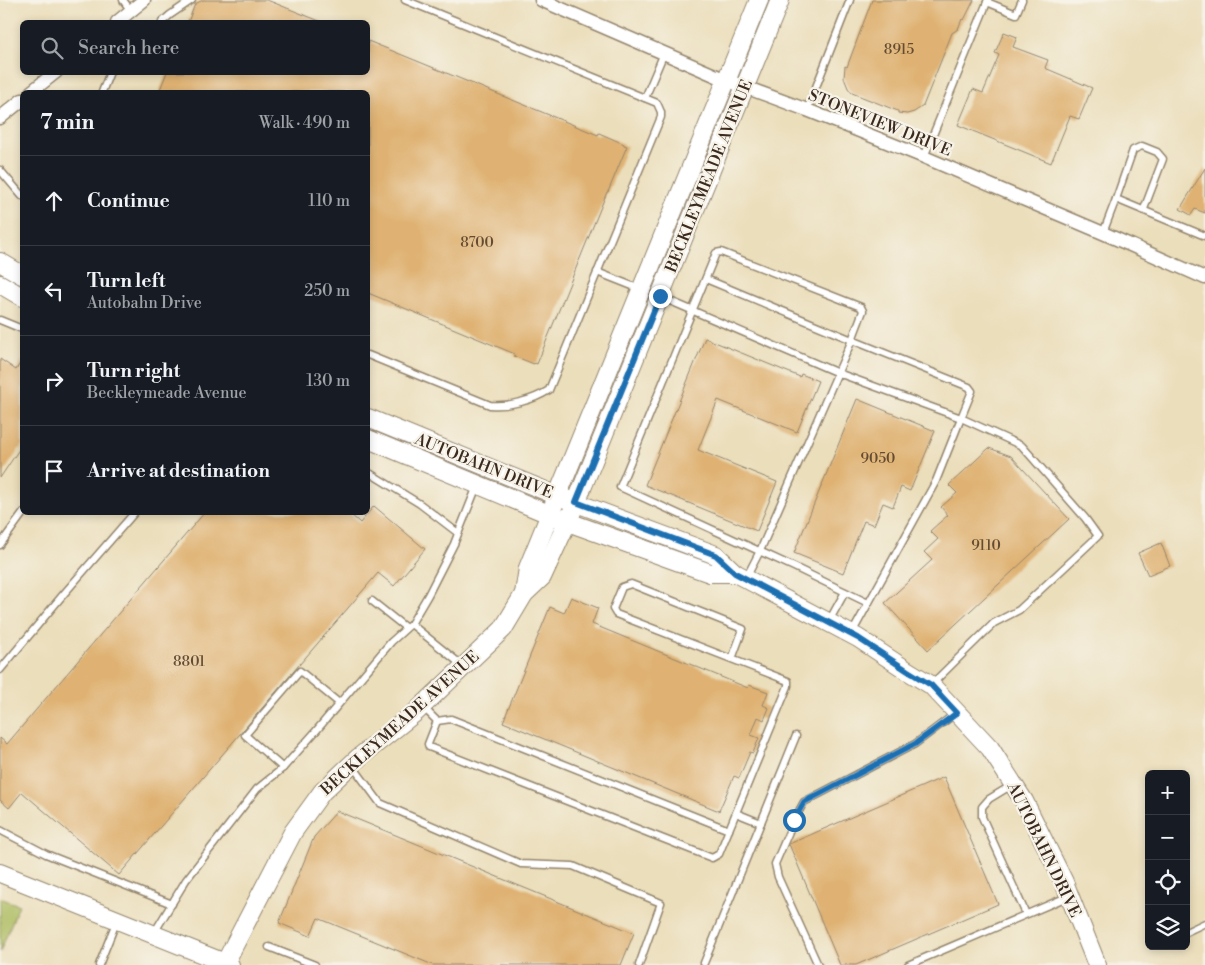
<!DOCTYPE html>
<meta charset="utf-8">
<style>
:root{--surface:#171b24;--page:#20242c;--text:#f1f3f6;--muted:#9ea1a6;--line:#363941}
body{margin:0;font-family:"Libre Bodoni",serif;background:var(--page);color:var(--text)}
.controls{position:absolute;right:15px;bottom:15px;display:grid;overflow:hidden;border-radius:8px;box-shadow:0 2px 8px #0003}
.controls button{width:45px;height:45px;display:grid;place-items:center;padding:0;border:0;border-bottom:1px solid var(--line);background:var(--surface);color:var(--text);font:25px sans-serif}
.stop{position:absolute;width:15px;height:15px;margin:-11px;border:4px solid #1f6fb2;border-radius:50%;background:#fff}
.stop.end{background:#1f6fb2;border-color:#fff;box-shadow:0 1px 5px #0008}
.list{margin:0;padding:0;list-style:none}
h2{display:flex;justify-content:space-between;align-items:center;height:65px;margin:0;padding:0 20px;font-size:21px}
h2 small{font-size:16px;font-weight:400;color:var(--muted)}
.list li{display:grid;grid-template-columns:32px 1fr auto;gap:15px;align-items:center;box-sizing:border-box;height:90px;padding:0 20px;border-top:1px solid var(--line)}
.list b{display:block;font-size:19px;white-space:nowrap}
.list p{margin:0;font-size:16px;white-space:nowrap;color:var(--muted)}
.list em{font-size:16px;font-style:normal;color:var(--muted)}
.icon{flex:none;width:28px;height:28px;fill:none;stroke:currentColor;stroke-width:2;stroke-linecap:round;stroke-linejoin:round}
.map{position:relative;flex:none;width:1205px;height:965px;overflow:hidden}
.search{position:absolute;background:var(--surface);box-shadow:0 2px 8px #0003;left:20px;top:20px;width:350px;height:55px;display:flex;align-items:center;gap:12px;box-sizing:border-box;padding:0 18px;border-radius:8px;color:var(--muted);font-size:19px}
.panel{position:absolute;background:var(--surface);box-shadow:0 2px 8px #0003;left:20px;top:90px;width:350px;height:425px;border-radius:8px}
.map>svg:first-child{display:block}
</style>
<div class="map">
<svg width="1205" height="965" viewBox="0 0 1205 965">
<rect width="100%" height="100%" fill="#f7f3e8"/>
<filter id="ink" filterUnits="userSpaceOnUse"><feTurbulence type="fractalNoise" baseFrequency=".02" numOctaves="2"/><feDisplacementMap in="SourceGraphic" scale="10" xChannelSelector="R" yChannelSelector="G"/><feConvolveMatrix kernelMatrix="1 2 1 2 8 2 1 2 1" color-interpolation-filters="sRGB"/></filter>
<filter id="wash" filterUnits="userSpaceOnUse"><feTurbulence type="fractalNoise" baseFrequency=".0096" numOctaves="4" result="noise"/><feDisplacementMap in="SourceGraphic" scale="20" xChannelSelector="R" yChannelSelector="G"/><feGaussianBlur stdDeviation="1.12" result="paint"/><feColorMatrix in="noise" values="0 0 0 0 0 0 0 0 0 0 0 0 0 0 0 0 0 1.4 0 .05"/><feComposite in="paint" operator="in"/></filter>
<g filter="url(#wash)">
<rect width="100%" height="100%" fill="#ebdebb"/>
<!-- green -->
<polygon fill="#acbb5e" stroke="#74723e" points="0,898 19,905 0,952"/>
<g id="blocks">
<!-- building -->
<g fill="#dfb273">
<polygon points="203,0 267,0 322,22 188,22 195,4"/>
<polygon points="872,0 974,0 964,20 962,19 958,29 952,33 923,106 914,112 907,114 898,113 898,111 852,93 848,88 844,78 845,66 847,67"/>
<polygon points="1004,32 1017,37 1013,47 1048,60 1045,68 1092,88 1079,119 1070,116 1051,163 958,125 973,89 983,93 999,55 995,53"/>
<polygon points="368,41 598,135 599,133 624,144 624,145 627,146 608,192 607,192 537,364 535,363 534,364 514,356 515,354 368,293 368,92 159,92 167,72 368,72"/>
<polygon points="1205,168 1205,213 1195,209 1191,215 1180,209"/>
<polygon points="705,338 800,377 801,374 818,381 797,432 718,400 698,450 777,482 757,531 645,485"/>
<polygon points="0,359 16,370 22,360 22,445 0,478"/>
<polygon points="857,399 935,431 910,491 901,487 893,507 883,503 874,525 864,521 843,573 794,553"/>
<polygon points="989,448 1011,456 1069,519 928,650 885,603 932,560 924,552 938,539 930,531 948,515 941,507 957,493 949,485"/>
<polygon points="374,506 425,549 394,586 378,573 119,875 22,792 9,808 0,800 0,738 7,744 205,512 348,512 360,523"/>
<polygon points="1161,543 1170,566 1148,575 1138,553"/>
<polygon points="571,597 598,608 592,624 748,688 749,685 768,692 763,705 769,708 764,720 758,717 751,735 759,738 753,753 750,752 739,778 734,776 719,811 503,722 550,607 564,613"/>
<polygon points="944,777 998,904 856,965 840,965 789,844"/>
<polygon points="337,811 634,933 621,965 433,965 318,918 310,936 279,923 314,837"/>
</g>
</g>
</g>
<g filter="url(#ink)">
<use href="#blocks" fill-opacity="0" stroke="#93846c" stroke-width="1"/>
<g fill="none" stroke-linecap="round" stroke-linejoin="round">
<defs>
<g id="lane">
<polyline points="123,0 131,11"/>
<polyline points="987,2 1016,14 1022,0"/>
<polyline points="162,22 170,15 192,0"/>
<polyline points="102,92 110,72"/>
<polyline points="645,98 664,53"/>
<polyline points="807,110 850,0"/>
<polyline points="924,157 988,0"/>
<polyline points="0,170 22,196"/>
<polyline points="1116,199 1133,150 1142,146 1157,152 1163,159 1144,209"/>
<polyline points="1103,233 1116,199 1205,236"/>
<polyline points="597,272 640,289"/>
<polyline points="706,279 852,340 760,551 746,578"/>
<polyline points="661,297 838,373 961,418 936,481 852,633"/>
<polyline points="0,320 22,329"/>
<path d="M368,355L490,405C508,407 534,400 549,390L661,117V112L657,103L405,0"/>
<polyline points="368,472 420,504 458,533"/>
<polyline points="0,545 24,512"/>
<polyline points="372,601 406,628"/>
<polyline points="868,603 794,567 620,487 716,253 721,252 861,307 863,311 852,340 969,387 972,391 961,418 1022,446 1085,518 1098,536 1019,610 994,623 932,684"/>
<polyline points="829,621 845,592"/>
<polyline points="463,666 411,624 428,595 454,544 477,486"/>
<polyline points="0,670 62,596 135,512"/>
<polyline points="423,707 437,721 428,744 429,747 712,858 719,854 788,686 788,681 616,614 613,609 622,587 631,584 743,629 732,659"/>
<polyline points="437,721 451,719 729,830"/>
<polyline points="352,765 380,803 521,864 573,866 661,903 639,965"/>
<polyline points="283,768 245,735 300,671 339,703"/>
<polyline points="1012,785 989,799 982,807 982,817 1026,914"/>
<polyline points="736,813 761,823"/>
<polyline points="0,830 46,854 172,904"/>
<polyline points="1186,932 1205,923"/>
<polyline points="154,933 186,880 257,789 283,768 316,731 391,642 411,624"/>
<polyline points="269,947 315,965"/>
<polyline points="704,963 796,736"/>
<polyline points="99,965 117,920"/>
<polyline points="818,965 778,877 775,864 794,820 804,802 915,744 956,713"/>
<polyline points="908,965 1067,897"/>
</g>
<g id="street">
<polyline points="541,0 726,80 807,110 924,157 1103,233 1205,278"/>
<polyline points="117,22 144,0"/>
<polyline points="31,92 56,72"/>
<polyline points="0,118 22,100"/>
</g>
<g id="secondary">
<polyline points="0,262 22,275"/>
<polyline points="0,284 22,297"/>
<polyline points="368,418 558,496 716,555 735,573 858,638 908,671 931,685 990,748 1024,801 1064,882 1097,965"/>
<polyline points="368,439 568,522 710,573 735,573"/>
<polyline points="524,594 528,568 759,0"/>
<polyline points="0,873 230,965"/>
<polyline points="225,963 293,832 322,792 358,758 416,712 503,629 524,594 542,577 576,503 780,0"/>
</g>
</defs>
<!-- lane casing -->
<use href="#lane" stroke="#93846c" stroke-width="9"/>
<!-- street casing -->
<use href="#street" stroke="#93846c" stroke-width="15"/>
<!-- secondary casing -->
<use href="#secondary" stroke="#93846c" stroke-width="20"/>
<!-- lane -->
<use href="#lane" stroke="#fff" stroke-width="6"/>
<!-- street -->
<use href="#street" stroke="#fff" stroke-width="12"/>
<!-- secondary -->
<use href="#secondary" stroke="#fff" stroke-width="18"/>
</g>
</g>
<g fill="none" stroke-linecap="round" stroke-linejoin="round" filter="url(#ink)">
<!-- route -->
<polyline stroke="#1f6fb2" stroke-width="6" points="660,296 576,502 716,555 735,573 858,638 908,671 931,685 957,713 915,744 804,802 794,820"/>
</g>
<g text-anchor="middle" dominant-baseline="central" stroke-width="4.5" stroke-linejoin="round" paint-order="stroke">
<!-- number labels -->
<g font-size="14" fill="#644c33">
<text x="899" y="50">8915</text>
<text x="477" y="243">8700</text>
<text x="878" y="459">9050</text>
<text x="986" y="546">9110</text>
<text x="189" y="662">8801</text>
</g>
<!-- street labels -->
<g font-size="16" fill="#3b2a1e" stroke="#f7f3e8">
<text transform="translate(880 123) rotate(22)">STONEVIEW DRIVE</text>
<text transform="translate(709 176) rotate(-68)">BECKLEYMEADE AVENUE</text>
<text transform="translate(484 466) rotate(22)">AUTOBAHN DRIVE</text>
<text transform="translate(400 723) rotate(-42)">BECKLEYMEADE AVENUE</text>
<text transform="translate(1044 850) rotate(64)">AUTOBAHN DRIVE</text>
</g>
</g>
</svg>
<div class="controls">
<button>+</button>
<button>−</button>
<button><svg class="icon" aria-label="locate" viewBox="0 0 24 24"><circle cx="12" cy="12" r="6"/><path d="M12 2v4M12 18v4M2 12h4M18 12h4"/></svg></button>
<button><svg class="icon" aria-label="layers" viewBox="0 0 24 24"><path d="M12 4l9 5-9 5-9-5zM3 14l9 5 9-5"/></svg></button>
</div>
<div class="stop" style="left:794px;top:820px"></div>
<div class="stop end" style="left:660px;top:296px"></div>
<div class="search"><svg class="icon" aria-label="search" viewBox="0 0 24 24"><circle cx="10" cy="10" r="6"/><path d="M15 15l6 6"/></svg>Search here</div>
<section class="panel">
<h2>7 min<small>Walk · 490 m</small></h2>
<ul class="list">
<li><svg class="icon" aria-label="ahead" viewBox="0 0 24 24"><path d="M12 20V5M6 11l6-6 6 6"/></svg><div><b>Continue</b></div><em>110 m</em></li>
<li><svg class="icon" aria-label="left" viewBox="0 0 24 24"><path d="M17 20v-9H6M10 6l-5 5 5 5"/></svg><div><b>Turn left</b><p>Autobahn Drive</p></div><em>250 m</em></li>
<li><svg class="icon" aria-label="right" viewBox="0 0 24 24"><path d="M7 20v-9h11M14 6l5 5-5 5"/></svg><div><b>Turn right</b><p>Beckleymeade Avenue</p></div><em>130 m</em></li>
<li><svg class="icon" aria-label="arrive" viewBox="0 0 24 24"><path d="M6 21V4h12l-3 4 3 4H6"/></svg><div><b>Arrive at destination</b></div></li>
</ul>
</section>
</div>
